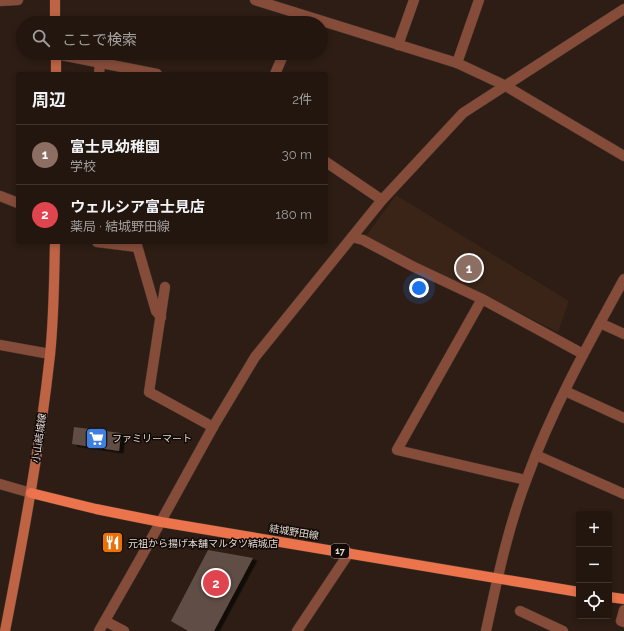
<!DOCTYPE html>
<html lang="ja">
<meta charset="utf-8">
<style>
:root{--surface:#22160f;--page:#2e231d;--text:#f1f3f6;--muted:#a29f9e;--line:#3f352f;--accent:#ea580c}
body{margin:0;font-family:Raleway,"Noto Sans JP",sans-serif;background:var(--page);color:var(--text)}
.controls{position:absolute;right:12px;bottom:12px;display:grid;overflow:hidden;border-radius:4px;box-shadow:0 2px 6px #0003}
.controls button{width:36px;height:36px;display:grid;place-items:center;padding:0;border:0;border-bottom:1px solid var(--line);background:var(--surface);color:var(--text);font:20px sans-serif}
.you{position:absolute;left:419px;top:288px;width:14px;height:14px;margin:-10px;border:3px solid #fff;border-radius:50%;background:#1a73e8;box-shadow:0 0 0 6px #1a73e833}
.badge{display:grid;place-items:center;width:26px;height:26px;border-radius:50%;background:var(--accent);color:#fff;font-size:13px;font-weight:700}
.pin{position:absolute;translate:-50% -50%;border:2px solid #fff;box-shadow:0 1px 4px #0006}
.list{margin:0;padding:0;list-style:none}
h2{display:flex;justify-content:space-between;align-items:center;height:52px;margin:0;padding:0 16px;font-size:17px}
h2 small{font-size:13px;font-weight:400;color:var(--muted)}
.list li{display:grid;grid-template-columns:26px 1fr auto;gap:12px;align-items:center;box-sizing:border-box;height:60px;padding:0 16px;border-top:1px solid var(--line)}
.list b{display:block;font-size:15px;white-space:nowrap}
.list p{margin:0;font-size:13px;white-space:nowrap;color:var(--muted)}
.list em{font-size:13px;font-style:normal;color:var(--muted)}
.icon{flex:none;width:22px;height:22px;fill:none;stroke:currentColor;stroke-width:2;stroke-linecap:round;stroke-linejoin:round}
.map{position:relative;flex:none;width:624px;height:631px;overflow:hidden}
.search{position:absolute;background:var(--surface);box-shadow:0 2px 6px #0003;left:16px;top:16px;width:312px;height:44px;display:flex;align-items:center;gap:10px;box-sizing:border-box;padding:0 14px;border-radius:22px;color:var(--muted);font-size:15px}
.panel{position:absolute;background:var(--surface);box-shadow:0 2px 6px #0003;left:16px;top:72px;width:312px;height:172px;border-radius:4px}
.map>svg:first-child{display:block}
</style>
<div class="map">
<svg width="624" height="631" viewBox="0 0 624 631">
<defs>
<filter id="shadow"><feDropShadow dx="4.5" dy="2.5" stdDeviation="0" flood-color="#0009"/></filter>
</defs>
<rect width="100%" height="100%" fill="#2d1d14"/>
<!-- built -->
<polygon fill="#392417" points="396,195 569,301 558,332 485,296 363,240"/>
<!-- building -->
<g fill="#614e44" filter="url(#shadow)">
<polygon points="74,427 121,433 119,451 72,444"/>
<polygon points="208,550 253,558 214,631 188,631 171,621"/>
</g>
<g fill="none" stroke-linecap="round" stroke-linejoin="round">
<defs>
<g id="minor">
<polyline points="255,0 457,63 504,85 624,156"/>
<polyline points="0,1 18,0"/>
<polyline points="398,45 414,0"/>
<polyline points="56,54 157,74"/>
<polyline points="457,63 479,0"/>
<polyline points="99,74 100,63"/>
<polyline points="275,74 284,53"/>
<polyline points="326,162 382,200"/>
<polyline points="0,196 18,203"/>
<polyline points="352,237 363,240 412,266 482,299 583,354"/>
<polyline points="97,242 137,247"/>
<polyline points="136,242 156,311 161,317"/>
<polyline points="165,287 149,392 213,427"/>
<polyline points="482,299 397,450 526,480"/>
<polyline points="600,323 624,334"/>
<polyline points="0,345 50,354"/>
<polyline points="565,391 624,418"/>
<polyline points="536,455 624,494"/>
<polyline points="624,610 621,621 624,622"/>
<polyline points="520,611 563,631"/>
<polyline points="105,621 124,631"/>
<polyline points="297,631 349,553"/>
</g>
<g id="tertiary">
<polyline points="0,484 31,493"/>
<polyline points="99,631 139,561 213,427 255,357 382,200 463,113 624,9"/>
<path d="M486,631C497,580 508,527 527,478C552,409 589,343 624,279"/>
</g>
<g id="secondary">
<polyline points="55,0 55,23"/>
<polyline points="56,74 56,53"/>
<path d="M5,631C23,539 40,447 50,355C54,317 54,280 55,242"/>
</g>
<g id="primary">
<polyline points="31,493 96,509 161,522 579,592"/>
<polyline points="609,597 624,599"/>
</g>
</defs>
<!-- minor casing -->
<use href="#minor" stroke="#47372f" stroke-width="11"/>
<!-- tertiary casing -->
<use href="#tertiary" stroke="#47372f" stroke-width="11"/>
<!-- secondary casing -->
<use href="#secondary" stroke="#47372f" stroke-width="11"/>
<!-- primary casing -->
<use href="#primary" stroke="#47372f" stroke-width="11"/>
<!-- minor -->
<use href="#minor" stroke="#864c3a" stroke-width="10"/>
<!-- tertiary -->
<use href="#tertiary" stroke="#864c3a" stroke-width="10"/>
<!-- secondary -->
<use href="#secondary" stroke="#bf6345" stroke-width="10"/>
<!-- primary -->
<use href="#primary" stroke="#eb744c" stroke-width="10"/>
</g>
<!-- icons -->
<defs>
<symbol id="supermarket-square" viewBox="-11 -11 22 22"><rect x="-9" y="-9" width="18" height="18" rx="4" fill="#3f7fe0" stroke="#100906"/><path d="M-6-5.5h2.5l.6 2H6L4.5 2H-2.5L-4.4-4H-6ZM-1.5 3.2a1.3 1.3 0 1 0 .1 0ZM3 3.2a1.3 1.3 0 1 0 .1 0Z" fill="#fff"/></symbol>
<symbol id="restaurant-square" viewBox="-11 -11 22 22"><rect x="-9" y="-9" width="18" height="18" rx="4" fill="#e8710a" stroke="#100906"/><path d="M-5-6h1v4h1v-4h1v4h1v-4h1v5L-1.5 .5V6h-2V.5L-5-1ZM5-6V6H3V1.5H1.5Q1.5-4 5-6Z" fill="#fff"/></symbol>
</defs>
<g fill-rule="evenodd">
<use href="#supermarket-square" x="84" y="426" width="25" height="25"/>
<use href="#restaurant-square" x="100" y="530" width="25" height="25"/>
</g>
<g text-anchor="middle" dominant-baseline="central" stroke-width="3" stroke-linejoin="round" paint-order="stroke">
<!-- shield labels -->
<rect fill="#100906" stroke="#a49a95" stroke-width="1" x="331" y="544" width="18" height="14" rx="3"/>
<g font-size="9" font-weight="bold" fill="#e4d8d2">
<text x="340" y="551">17</text>
</g>
<!-- street labels -->
<g font-size="10" fill="#e4d8d2" stroke="#100906">
<text transform="translate(39 438) rotate(-82)">小山結城線</text>
<text transform="translate(294 532) rotate(9)">結城野田線</text>
</g>
<!-- poi labels -->
<g font-size="10" fill="#e4d8d2" stroke="#100906" text-anchor="start">
<text x="112" y="438">ファミリーマート</text>
<text x="128" y="543">元祖から揚げ本舗マルタツ結城店</text>
</g>
</g>
</svg>
<div class="controls">
<button>+</button>
<button>−</button>
<button><svg class="icon" aria-label="locate" viewBox="0 0 24 24"><circle cx="12" cy="12" r="6"/><path d="M12 2v4M12 18v4M2 12h4M18 12h4"/></svg></button>
</div>
<div class="you"></div>
<div class="pin badge" style="left:469px;top:268px;background:#8d6e63">1</div>
<div class="pin badge" style="left:216px;top:583px;background:#e0444e">2</div>
<div class="search"><svg class="icon" aria-label="search" viewBox="0 0 24 24"><circle cx="10" cy="10" r="6"/><path d="M15 15l6 6"/></svg>ここで検索</div>
<section class="panel">
<h2>周辺<small>2件</small></h2>
<ul class="list">
<li><span class="badge" style="background:#8d6e63">1</span><div><b>富士見幼稚園</b><p>学校</p></div><em>30 m</em></li>
<li><span class="badge" style="background:#e0444e">2</span><div><b>ウェルシア富士見店</b><p>薬局 · 結城野田線</p></div><em>180 m</em></li>
</ul>
</section>
</div>
